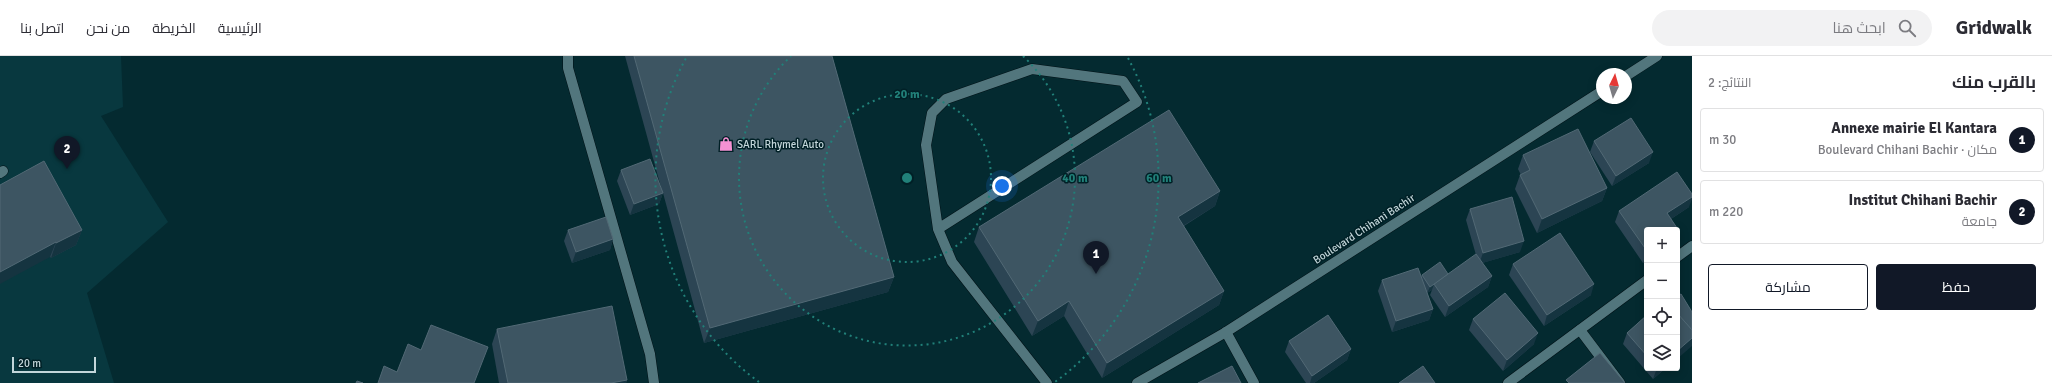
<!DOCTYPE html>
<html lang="ar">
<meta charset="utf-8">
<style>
:root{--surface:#fff;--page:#f2f2f3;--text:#2b2b33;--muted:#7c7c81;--line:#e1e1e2;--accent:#111827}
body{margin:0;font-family:Signika,Cairo,sans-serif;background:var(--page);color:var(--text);direction:rtl}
.controls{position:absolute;right:12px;bottom:12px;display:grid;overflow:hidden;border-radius:4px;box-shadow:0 2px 10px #0003}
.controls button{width:36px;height:36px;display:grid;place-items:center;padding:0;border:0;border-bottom:1px solid var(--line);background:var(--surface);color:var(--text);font:20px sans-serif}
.compass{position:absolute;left:1596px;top:12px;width:36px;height:36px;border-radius:50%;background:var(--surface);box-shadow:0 2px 10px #0003;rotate:5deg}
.scale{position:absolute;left:12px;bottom:10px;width:84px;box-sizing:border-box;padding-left:4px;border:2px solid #c3d6da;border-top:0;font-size:11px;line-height:14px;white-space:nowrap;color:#c3d6da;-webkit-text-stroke:3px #002026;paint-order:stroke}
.you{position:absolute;left:1002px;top:130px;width:14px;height:14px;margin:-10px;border:3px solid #fff;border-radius:50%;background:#1a73e8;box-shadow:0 0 0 6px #1a73e833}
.badge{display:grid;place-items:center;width:26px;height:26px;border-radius:50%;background:var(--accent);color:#fff;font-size:13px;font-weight:700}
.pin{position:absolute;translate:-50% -33px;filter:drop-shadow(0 1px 2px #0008)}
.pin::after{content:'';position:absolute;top:21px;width:14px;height:12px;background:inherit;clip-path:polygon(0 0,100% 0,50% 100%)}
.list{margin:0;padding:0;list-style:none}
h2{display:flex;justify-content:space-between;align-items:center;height:52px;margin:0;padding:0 16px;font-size:17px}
h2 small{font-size:13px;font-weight:400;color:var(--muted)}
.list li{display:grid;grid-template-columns:26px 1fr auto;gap:12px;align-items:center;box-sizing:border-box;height:64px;margin:0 8px 8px;padding:0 8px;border:1px solid var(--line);border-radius:4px}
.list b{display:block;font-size:15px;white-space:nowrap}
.list p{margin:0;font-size:13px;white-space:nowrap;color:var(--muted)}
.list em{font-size:13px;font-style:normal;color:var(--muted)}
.actions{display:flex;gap:8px;padding:12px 16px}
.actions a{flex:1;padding:9px 0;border:1px solid var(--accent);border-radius:4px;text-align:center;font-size:14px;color:var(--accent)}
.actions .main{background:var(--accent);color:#fff}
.icon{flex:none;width:22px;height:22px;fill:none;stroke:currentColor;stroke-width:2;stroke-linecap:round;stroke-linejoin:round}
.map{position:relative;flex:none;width:1692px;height:327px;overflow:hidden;direction:ltr}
header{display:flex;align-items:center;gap:24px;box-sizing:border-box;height:56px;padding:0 20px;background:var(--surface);border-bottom:1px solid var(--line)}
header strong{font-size:19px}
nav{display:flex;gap:22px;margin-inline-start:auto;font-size:14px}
.search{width:280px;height:36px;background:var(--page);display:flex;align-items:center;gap:10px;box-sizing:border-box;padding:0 14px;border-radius:22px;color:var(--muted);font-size:15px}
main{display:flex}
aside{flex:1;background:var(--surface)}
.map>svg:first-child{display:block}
</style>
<header>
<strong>Gridwalk</strong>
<div class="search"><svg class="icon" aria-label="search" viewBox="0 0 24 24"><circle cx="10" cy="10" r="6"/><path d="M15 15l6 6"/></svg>ابحث هنا</div>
<nav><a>الرئيسية</a><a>الخريطة</a><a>من نحن</a><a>اتصل بنا</a></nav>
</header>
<main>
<aside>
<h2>بالقرب منك<small>النتائج: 2</small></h2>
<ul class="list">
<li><span class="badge">1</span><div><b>Annexe mairie El Kantara</b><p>مكان · Boulevard Chihani Bachir</p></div><em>30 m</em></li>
<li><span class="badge">2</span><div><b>Institut Chihani Bachir</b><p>جامعة</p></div><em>220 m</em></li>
</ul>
<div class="actions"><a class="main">حفظ</a><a>مشاركة</a></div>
</aside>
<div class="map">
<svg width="1692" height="327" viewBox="0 0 1692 327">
<rect width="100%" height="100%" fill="#042a30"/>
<!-- built -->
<polygon fill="#08383f" points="0,0 121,0 123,51 101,60 168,166 87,237 114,327 0,327"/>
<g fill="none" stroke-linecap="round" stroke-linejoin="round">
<defs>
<g id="service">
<polyline points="568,0 568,12 650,298 654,327"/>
<polyline points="0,117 3,115"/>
<polyline points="938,173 1137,46 1123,25 1032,13 946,43 932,57 926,89 938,173 952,206 1047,327"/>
<polyline points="1580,274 1620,327"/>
</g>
<g id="secondary">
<polyline points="1626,20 1657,0"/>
<polyline points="1677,201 1692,190"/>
<polyline points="1226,276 1254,327"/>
<polyline points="1137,327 1226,276 1602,35"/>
<polyline points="1508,327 1647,224"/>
</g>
</defs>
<!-- service casing -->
<use href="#service" stroke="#001116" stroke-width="11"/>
<!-- secondary casing -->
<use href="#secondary" stroke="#001116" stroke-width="11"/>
<!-- service -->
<use href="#service" stroke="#52767d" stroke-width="10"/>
<!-- secondary -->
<use href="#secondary" stroke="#52767d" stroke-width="10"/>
</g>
<!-- wall -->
<g fill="#2c4554">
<polygon points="625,0 832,0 894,221 888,236 704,287 663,137 659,148 630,159 617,125 621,114 662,135"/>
<polygon points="1594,85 1649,107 1612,130 1590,96"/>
<polygon points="1523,99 1607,132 1602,145 1537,177 1515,133 1520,119 1521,119 1518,113"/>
<polygon points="0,129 82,174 76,189 51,202"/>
<polygon points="1220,135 1215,150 1184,170 1224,235 1219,249 1102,322 1064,260 1032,280 974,186 979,171"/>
<polygon points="1689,151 1671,163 1679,175 1677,180 1677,174 1647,174 1647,204 1643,207 1615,166 1619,155"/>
<polygon points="1470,153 1520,196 1482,207 1492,220 1488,231 1445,261 1430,239 1432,234 1427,237 1426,235 1433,253 1429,264 1392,276 1378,235 1382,224 1421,220 1422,219 1448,218 1476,199 1466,164"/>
<polygon points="568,174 613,183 610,194 572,207 564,185"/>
<polygon points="1513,208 1591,239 1544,270 1509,219"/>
<polygon points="1647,259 1647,312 1666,312 1653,323 1623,288 1627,277"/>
<polygon points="1473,263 1534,288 1503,315 1469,274"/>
<polygon points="497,273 627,324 626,327 499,327 492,288"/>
<polygon points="1289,285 1351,293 1347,304 1314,327 1306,327 1285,296"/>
</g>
<!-- shaded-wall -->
<g fill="#153440">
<polygon points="1653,96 1649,107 1612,130 1616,120"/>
<polygon points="1607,132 1602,145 1537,177 1542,163"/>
<polygon points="1220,135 1215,150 1173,176 1178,161"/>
<polygon points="663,137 659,148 630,159 634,148"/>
<polygon points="1692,141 1692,143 1689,151 1663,168 1667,157"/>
<polygon points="82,174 76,189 51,202 56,187"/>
<polygon points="613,183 610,194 572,207 576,196"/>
<polygon points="1524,185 1520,196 1479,208 1483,197"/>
<polygon points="56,186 50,201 0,228 0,216"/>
<polygon points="1647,196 1647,204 1643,207"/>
<polygon points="1448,218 1434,228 1432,234 1427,237 1430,231"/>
<polygon points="1492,220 1488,231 1445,261 1449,250"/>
<polygon points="894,221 888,236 704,287 710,272"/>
<polygon points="1594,228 1591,239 1544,270 1547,259"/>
<polygon points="1224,235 1219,249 1102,322 1107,307"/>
<polygon points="1069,245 1064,260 1032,280 1038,265"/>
<polygon points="1433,253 1429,264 1392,276 1396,265"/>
<polygon points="1538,277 1534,288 1503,315 1507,304"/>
<polygon points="1692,279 1692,290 1677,303 1677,295"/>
<polygon points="1351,293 1347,304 1314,327 1310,327 1312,320"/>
<polygon points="1657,312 1666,312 1653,323"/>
<polygon points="627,324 626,327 611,327"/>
</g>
<!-- building -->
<g fill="#3d5562" stroke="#526975">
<polygon points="634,0 832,0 894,221 710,272"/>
<polygon points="1169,54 1220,135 1178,161 1224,235 1107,307 1069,245 1038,265 979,171"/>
<polygon points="1631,62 1653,96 1616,120 1594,85"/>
<polygon points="1578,73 1607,132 1542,163 1520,119 1530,114 1523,99"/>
<polygon points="650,103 663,137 634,148 621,114"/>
<polygon points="44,105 82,174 56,187 56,186 0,216 0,129"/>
<polygon points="1677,116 1692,138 1692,141 1667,157 1679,175 1677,176 1677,174 1647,174 1647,195 1619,155"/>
<polygon points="1512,141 1524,185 1483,197 1470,153"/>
<polygon points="606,161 613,183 576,196 568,174"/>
<polygon points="1560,177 1594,228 1547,259 1513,208"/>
<polygon points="1476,198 1492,220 1449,250 1434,228"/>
<polygon points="1440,206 1448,218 1430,231 1422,219"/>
<polygon points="1418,212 1433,253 1396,265 1382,224"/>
<polygon points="1505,237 1538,277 1507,304 1473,263"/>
<polygon points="1681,238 1692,256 1692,274 1677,257 1677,240"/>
<polygon points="612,250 627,324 611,327 508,327 497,273"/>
<polygon points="1677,257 1692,274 1692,282 1677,295"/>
<polygon points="1328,259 1351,293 1312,320 1289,285"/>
<polygon points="1647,259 1647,300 1627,277"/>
<polygon points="431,269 488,291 474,327 378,327 384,310 397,316 408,288 421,294"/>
<polygon points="1600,297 1625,327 1569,327 1566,324"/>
<polygon points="1232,310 1241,327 1198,327"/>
<polygon points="1423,310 1435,327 1399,327"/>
<polygon points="357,325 363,327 356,327"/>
</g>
<!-- distance rings -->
<g fill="none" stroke="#218079" stroke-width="2" stroke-dasharray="2 4">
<circle cx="907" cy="122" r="84"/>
<path d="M1023 0A168 168 0 1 1 791 0"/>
<path d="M759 326A252 252 0 0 1 686 2M1128 2A252 252 0 0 1 1055 326"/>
</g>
<!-- icons -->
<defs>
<symbol id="shop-bare" viewBox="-9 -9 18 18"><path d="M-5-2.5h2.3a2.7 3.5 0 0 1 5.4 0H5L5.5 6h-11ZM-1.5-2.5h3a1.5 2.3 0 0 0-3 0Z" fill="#f591d3" stroke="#002026" stroke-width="2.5" paint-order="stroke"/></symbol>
</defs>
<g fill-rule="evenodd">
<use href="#shop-bare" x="716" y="78" width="20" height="20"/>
</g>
<g text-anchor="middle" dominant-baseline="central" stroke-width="3" stroke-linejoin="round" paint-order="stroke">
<!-- poi labels -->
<g font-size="11" fill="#c3d6da" stroke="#002026" text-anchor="start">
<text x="737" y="88">SARL Rhymel Auto</text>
</g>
<!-- street labels -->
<g font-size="11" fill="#c3d6da" stroke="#002026">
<text transform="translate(1364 173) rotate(-33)">Boulevard Chihani Bachir</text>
</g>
</g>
<circle cx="907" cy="122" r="6" fill="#218079" stroke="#002026" stroke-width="2"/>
<g font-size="12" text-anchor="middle" font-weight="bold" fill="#218079" stroke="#002026" stroke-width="3" stroke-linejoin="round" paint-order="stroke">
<text x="907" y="42">20 m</text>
<text x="1075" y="126">40 m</text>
<text x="1159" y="126">60 m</text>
</g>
</svg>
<div class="controls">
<button>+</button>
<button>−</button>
<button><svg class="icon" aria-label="locate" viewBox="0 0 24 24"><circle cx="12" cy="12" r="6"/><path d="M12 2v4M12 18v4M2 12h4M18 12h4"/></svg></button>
<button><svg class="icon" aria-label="layers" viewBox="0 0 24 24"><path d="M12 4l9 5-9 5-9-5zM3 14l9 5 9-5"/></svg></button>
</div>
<svg class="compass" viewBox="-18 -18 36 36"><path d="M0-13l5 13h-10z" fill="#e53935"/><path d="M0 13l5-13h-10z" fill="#7c7c81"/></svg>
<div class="scale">20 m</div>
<div class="you"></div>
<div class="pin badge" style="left:1096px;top:218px">1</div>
<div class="pin badge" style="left:67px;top:113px">2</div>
</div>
</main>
